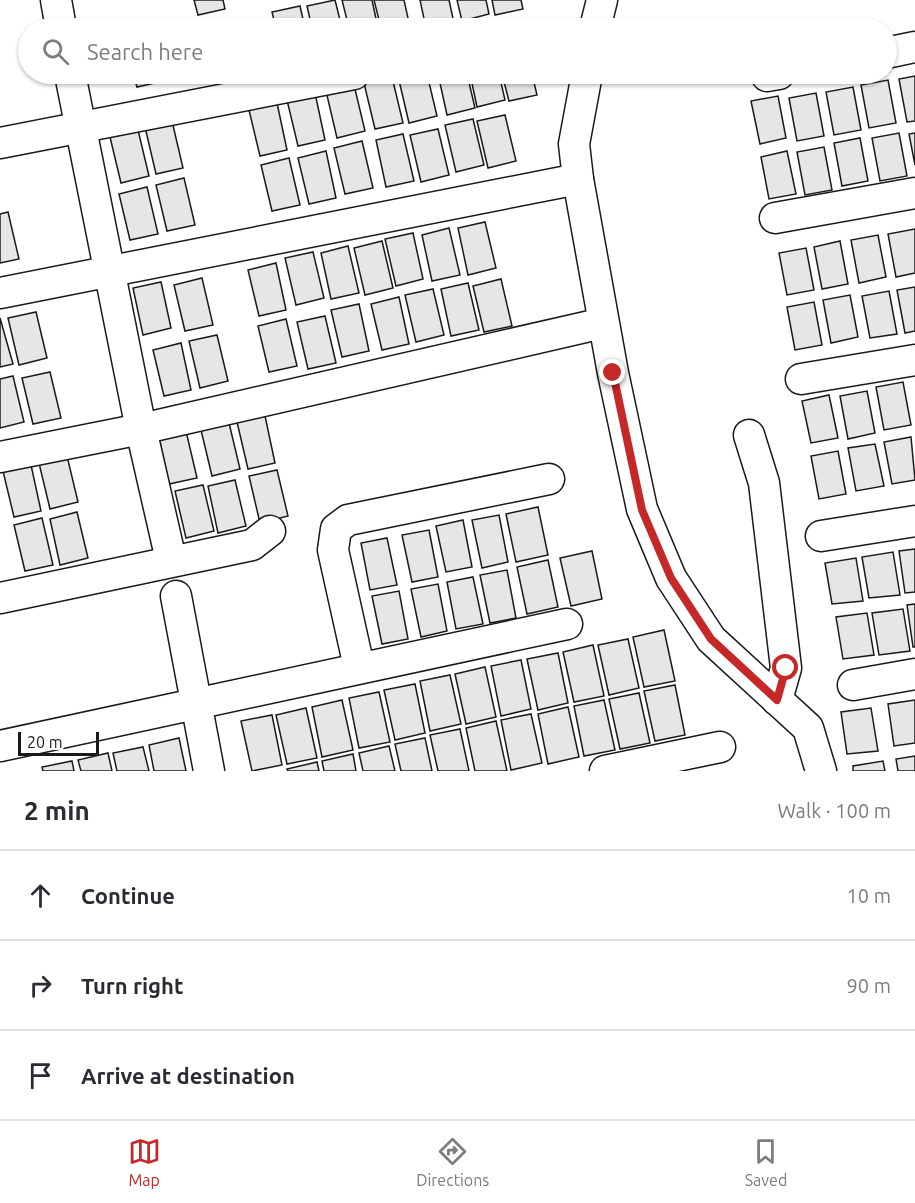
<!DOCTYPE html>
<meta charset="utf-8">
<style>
:root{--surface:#fff;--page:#f2f2f3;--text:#2b2b33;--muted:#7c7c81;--line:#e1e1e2;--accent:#c62828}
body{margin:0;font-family:Ubuntu,sans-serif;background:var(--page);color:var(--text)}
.scale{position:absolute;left:18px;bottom:15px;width:81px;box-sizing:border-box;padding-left:6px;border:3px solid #1a1a1a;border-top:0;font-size:16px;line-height:21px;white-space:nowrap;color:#1a1a1a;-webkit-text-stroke:4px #fff;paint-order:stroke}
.stop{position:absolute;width:18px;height:18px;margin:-14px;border:4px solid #c62828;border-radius:50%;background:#fff}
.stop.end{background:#c62828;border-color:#fff;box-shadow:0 2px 6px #0008}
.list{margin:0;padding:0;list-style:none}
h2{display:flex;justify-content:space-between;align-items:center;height:78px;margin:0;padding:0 24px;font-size:26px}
h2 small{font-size:20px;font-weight:400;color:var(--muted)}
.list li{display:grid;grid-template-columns:39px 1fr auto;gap:18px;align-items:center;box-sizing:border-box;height:90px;padding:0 24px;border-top:2px solid var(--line)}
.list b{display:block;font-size:22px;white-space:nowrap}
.list em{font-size:20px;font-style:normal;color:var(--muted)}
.icon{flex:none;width:33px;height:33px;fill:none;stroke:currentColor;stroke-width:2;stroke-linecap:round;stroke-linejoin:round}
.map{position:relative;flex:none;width:915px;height:771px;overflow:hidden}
.search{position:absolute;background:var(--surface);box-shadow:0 2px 4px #0004;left:18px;right:18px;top:18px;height:66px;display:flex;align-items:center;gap:15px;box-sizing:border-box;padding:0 21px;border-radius:33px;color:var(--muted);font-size:22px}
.sheet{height:348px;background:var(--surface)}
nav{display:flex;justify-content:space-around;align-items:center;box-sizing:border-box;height:84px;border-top:2px solid var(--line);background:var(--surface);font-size:16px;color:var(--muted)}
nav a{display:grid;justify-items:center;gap:3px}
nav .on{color:var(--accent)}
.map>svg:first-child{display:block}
</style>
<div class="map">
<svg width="915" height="771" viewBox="0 0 915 771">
<rect width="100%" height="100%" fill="#fff"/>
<!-- building -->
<g fill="#e6e6e6" stroke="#1a1a1a" stroke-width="1.5">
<polygon points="194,0 223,0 225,9 198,15"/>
<polygon points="335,0 342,28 312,28 307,6"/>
<polygon points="342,0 372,0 378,28 349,28"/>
<polygon points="374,0 404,0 410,27 381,28"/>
<polygon points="420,0 449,0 454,23 426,28"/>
<polygon points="457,0 486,0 489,14 462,21"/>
<polygon points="492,0 521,0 523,9 495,15"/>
<polygon points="300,6 305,28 276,28 272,12"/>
<polygon points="133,74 163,74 164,81 137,87"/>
<polygon points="169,74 198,74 198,75 171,82"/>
<polygon points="410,74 427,74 437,116 409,123 398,76"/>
<polygon points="438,74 467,74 475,108 447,115"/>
<polygon points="470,74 499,74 505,100 477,107"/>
<polygon points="502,74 532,74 537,95 509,101"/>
<polygon points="915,76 915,121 907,122 899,79"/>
<polygon points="392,77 403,123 375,129 364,83"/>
<polygon points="888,80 896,123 869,128 861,85"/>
<polygon points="354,85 365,131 337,138 326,91"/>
<polygon points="853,87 861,130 834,135 826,92"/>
<polygon points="315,93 325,140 298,146 287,100"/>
<polygon points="816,93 824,136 797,141 789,98"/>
<polygon points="778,96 786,138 760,144 751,101"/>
<polygon points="277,103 287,150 260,156 249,110"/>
<polygon points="505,115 516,161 488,168 477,121"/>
<polygon points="473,119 484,165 456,172 445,125"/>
<polygon points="172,121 183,168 156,174 145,127"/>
<polygon points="438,129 449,175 421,182 410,135"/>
<polygon points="138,130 149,176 121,183 110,137"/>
<polygon points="899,133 907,176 880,181 872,138"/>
<polygon points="915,133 915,165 909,134"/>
<polygon points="403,134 414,181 386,187 376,140"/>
<polygon points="860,138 868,181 842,186 834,143"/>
<polygon points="362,141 373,188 345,194 334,148"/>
<polygon points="824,147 832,190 805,195 797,152"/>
<polygon points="326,151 336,198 309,204 298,158"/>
<polygon points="787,151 796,194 769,199 761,157"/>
<polygon points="289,158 300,205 272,211 261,165"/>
<polygon points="184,178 195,225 167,231 156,185"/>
<polygon points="147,187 158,234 130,240 119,194"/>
<polygon points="8,212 19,259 0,263 0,214"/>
<polygon points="485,222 496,268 468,275 458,228"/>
<polygon points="449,228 460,275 432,281 422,235"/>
<polygon points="915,229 915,273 896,277 888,234"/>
<polygon points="413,233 423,279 396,286 385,239"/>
<polygon points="878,235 886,277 859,283 851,240"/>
<polygon points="382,241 393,288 365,295 354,248"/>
<polygon points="840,241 848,284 822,289 814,247"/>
<polygon points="348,246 359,293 331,299 321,253"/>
<polygon points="806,248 814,290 787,295 779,253"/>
<polygon points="313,252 324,298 296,305 285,258"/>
<polygon points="276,263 286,310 259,316 248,270"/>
<polygon points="202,278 213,325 185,331 174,285"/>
<polygon points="501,279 512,326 484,332 473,286"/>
<polygon points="161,282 171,328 143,335 133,288"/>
<polygon points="468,283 479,330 451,336 441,289"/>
<polygon points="915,287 915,331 905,333 897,290"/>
<polygon points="433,289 444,335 416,342 405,295"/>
<polygon points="889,291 897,334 870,338 862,296"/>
<polygon points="850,295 858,337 831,343 823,300"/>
<polygon points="399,297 409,344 382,350 371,304"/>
<polygon points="814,302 822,345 795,350 787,307"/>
<polygon points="359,304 369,351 342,357 331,310"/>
<polygon points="36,312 47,358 19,365 8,318"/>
<polygon points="325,316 336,363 308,369 297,322"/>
<polygon points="0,318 13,364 0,367"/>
<polygon points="286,319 297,366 269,372 258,326"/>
<polygon points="217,335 228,381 200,388 189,341"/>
<polygon points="181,343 191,390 164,396 153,350"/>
<polygon points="50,372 61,418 33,424 22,378"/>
<polygon points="13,376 24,422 0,428 0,379"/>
<polygon points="903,382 911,425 884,430 876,387"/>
<polygon points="867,391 875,433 848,439 840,396"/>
<polygon points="829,395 838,438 811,443 802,401"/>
<polygon points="265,416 275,463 248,469 237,422"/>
<polygon points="229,423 240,469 212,476 201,430"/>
<polygon points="186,431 197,478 169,484 159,438"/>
<polygon points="911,437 915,480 892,484 884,442"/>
<polygon points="875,444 884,486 856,491 848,448"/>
<polygon points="838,451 846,494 819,499 811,456"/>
<polygon points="67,456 78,502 50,509 39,463"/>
<polygon points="31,465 41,511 14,517 3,471"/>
<polygon points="277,470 288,516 260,523 249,476"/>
<polygon points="235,480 246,526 218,533 208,486"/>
<polygon points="203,485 214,531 186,538 175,491"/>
<polygon points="538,507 548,555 516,562 506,514"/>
<polygon points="77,512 88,558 60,565 50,519"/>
<polygon points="499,515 508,562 482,568 472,520"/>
<polygon points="42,518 53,565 25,571 14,525"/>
<polygon points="463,520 472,567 446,572 436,526"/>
<polygon points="429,530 438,577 412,582 402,535"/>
<polygon points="387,538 397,585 370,590 361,543"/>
<polygon points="915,549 915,592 905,593 899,551"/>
<polygon points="592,551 602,599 571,606 560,558"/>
<polygon points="893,552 900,595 869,598 862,557"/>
<polygon points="856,558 863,601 832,604 825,563"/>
<polygon points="548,560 558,607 527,614 517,567"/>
<polygon points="507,570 516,618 490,623 480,575"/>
<polygon points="473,577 483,624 456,629 447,582"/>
<polygon points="438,584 447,631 421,637 411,589"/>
<polygon points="399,591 408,639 382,644 372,596"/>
<polygon points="915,604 915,647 913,647 907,605"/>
<polygon points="903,609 910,651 879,655 872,613"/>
<polygon points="867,613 874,655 843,659 836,617"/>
<polygon points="664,630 675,681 644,687 633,637"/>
<polygon points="628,639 639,688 609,695 598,645"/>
<polygon points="593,645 604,696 574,702 563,652"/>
<polygon points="558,653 568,703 538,710 527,659"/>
<polygon points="521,660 531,709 501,716 491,666"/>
<polygon points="485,667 496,717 466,724 455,674"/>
<polygon points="450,675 461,724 430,731 420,681"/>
<polygon points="415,684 425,733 395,740 384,690"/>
<polygon points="675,685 685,735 655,741 644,691"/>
<polygon points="379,692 390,742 359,748 349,698"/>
<polygon points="639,693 650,743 620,749 609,699"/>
<polygon points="342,700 353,750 322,757 312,707"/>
<polygon points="604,700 615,750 584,756 574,706"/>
<polygon points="915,700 915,743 894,746 888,704"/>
<polygon points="568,707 579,757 548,764 538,714"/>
<polygon points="306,708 317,758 287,764 276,715"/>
<polygon points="871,708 878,751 847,754 841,712"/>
<polygon points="531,714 542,763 511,770 501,720"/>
<polygon points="272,715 282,765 252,771 241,721"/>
<polygon points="496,721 507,771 475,771 466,728"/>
<polygon points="460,729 469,771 438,771 430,735"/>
<polygon points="179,738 186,771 154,771 149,745"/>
<polygon points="425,738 432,771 401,771 395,744"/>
<polygon points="389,746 395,771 363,771 359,753"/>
<polygon points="143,747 149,771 117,771 113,753"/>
<polygon points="108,753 112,771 81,771 78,760"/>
<polygon points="353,754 356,771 324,771 322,761"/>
<polygon points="915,756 915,771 898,771 896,759"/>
<polygon points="72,761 74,771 43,771 42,767"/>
<polygon points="883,761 885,771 853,771 853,766"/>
<polygon points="317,762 319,771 288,771 287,769"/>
</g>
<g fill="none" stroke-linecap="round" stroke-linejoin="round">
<defs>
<g id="minor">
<polyline points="56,0 61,28"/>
<polyline points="595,28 602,0"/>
<polyline points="886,53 915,47"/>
<polyline points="70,74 141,429 171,560"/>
<polyline points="587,74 574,144 578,179 613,373 642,509 671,578 711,639 808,728 821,771"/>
<polyline points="767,76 779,74"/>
<polyline points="0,143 354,74"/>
<polyline points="775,218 915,193"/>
<polyline points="0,293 578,179"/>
<polyline points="801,379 915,360"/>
<polyline points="749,435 764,483 786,668 777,700"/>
<polyline points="0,457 141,429 603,323"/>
<polyline points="821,536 915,521"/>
<polyline points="176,596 209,771"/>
<polyline points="0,598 252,545 270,531"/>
<polyline points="359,667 333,550 336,529 348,520 549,479"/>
<polyline points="853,685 915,674"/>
<polyline points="0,746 567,624"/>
<polyline points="605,771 720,747"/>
</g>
</defs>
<!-- minor casing -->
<use href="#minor" stroke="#1a1a1a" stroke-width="33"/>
<!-- minor -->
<use href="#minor" stroke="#fff" stroke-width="30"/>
</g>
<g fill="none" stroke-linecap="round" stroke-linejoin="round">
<!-- route -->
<polyline stroke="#c62828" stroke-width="8" points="613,373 642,510 671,578 711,639 777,700 786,668"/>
</g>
</svg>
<div class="scale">20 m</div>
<div class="stop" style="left:786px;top:668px"></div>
<div class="stop end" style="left:613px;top:373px"></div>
<div class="search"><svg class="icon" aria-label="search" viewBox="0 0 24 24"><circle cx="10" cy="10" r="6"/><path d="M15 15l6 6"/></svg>Search here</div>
</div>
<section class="sheet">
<h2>2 min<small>Walk · 100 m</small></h2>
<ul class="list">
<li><svg class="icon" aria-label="ahead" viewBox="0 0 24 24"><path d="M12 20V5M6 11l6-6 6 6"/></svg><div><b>Continue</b></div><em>10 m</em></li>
<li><svg class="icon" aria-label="right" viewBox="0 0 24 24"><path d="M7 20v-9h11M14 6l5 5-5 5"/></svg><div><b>Turn right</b></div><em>90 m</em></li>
<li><svg class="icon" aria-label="arrive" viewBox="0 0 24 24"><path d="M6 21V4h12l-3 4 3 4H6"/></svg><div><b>Arrive at destination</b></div></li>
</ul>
</section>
<nav>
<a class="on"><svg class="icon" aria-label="map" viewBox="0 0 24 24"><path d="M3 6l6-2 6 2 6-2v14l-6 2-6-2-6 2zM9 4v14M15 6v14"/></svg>Map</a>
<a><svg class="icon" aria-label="directions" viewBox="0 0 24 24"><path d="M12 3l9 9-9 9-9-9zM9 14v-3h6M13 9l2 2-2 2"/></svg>Directions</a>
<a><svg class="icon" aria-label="saved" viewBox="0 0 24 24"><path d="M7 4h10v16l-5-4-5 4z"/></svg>Saved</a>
</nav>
